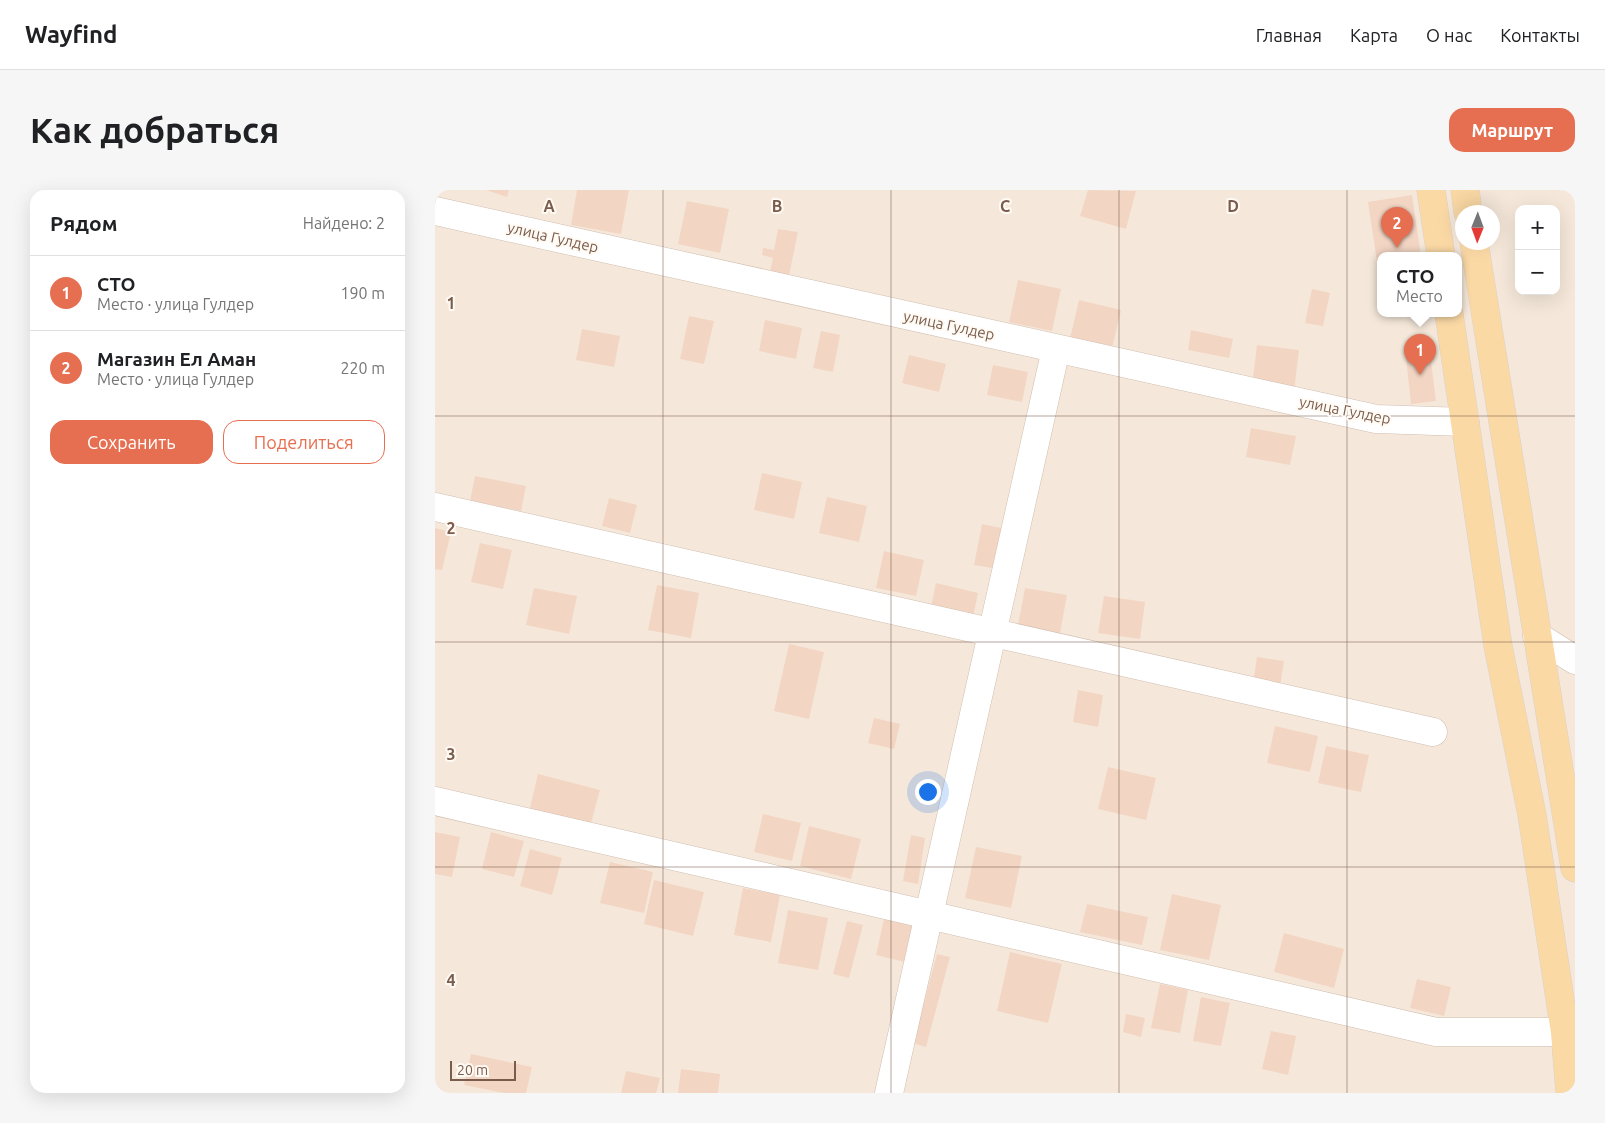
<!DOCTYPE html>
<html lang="ru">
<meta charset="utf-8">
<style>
:root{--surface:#fff;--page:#f6f6f6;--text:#202124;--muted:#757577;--line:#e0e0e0;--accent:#e76f51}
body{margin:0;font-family:Ubuntu,sans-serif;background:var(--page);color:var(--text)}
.controls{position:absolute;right:15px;top:15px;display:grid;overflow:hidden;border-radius:10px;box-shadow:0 5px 20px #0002}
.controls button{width:45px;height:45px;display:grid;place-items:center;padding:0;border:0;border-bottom:1px solid var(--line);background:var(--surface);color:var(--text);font:25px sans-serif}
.compass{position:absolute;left:1020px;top:15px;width:45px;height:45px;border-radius:50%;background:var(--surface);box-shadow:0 5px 20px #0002;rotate:181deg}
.scale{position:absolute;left:15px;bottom:12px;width:66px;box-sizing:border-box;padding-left:5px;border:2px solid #7a5c4d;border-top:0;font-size:14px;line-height:18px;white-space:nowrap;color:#7a5c4d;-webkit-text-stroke:4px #fffaf3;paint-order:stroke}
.you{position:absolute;left:492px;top:601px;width:18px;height:18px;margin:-12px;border:4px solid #fff;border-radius:50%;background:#1a73e8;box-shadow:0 0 0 8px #1a73e833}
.badge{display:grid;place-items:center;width:32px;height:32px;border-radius:50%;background:var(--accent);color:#fff;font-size:16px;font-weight:700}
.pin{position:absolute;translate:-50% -41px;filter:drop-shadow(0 1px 2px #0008)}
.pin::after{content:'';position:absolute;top:26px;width:18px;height:15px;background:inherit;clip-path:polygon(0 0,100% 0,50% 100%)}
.popup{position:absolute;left:942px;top:62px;width:85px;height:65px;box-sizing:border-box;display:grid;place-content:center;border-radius:10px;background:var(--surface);filter:drop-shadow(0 1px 4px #0005);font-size:16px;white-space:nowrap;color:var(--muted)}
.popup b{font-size:19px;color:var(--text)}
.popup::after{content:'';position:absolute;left:50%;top:100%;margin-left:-10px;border:10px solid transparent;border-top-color:var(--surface)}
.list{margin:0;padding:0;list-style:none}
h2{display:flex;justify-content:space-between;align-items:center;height:65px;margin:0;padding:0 20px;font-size:21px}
h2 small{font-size:16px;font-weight:400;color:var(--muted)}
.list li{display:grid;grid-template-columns:32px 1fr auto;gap:15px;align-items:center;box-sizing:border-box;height:75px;padding:0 20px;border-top:1px solid var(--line)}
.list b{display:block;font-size:19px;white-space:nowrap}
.list p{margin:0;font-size:16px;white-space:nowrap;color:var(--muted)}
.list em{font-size:16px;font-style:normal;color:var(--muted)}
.actions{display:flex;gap:10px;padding:15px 20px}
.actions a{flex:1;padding:11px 0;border:1px solid var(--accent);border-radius:15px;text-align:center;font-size:18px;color:var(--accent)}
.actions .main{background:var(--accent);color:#fff}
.map{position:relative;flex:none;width:1140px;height:903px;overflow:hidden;border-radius:15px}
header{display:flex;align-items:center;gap:30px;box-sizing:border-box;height:70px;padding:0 25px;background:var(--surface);border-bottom:1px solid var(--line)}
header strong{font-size:24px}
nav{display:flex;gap:28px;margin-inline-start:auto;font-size:18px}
.intro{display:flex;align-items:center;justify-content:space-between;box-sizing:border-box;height:120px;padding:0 30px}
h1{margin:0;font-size:35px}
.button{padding:12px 22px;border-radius:15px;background:var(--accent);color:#fff;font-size:18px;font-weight:700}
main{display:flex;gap:30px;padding:0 30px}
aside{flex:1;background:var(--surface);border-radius:15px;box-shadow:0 5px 20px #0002}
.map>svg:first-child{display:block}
</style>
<header>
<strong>Wayfind</strong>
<nav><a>Главная</a><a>Карта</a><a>О нас</a><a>Контакты</a></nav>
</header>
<div class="intro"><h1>Как добраться</h1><a class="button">Маршрут</a></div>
<main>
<aside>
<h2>Рядом<small>Найдено: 2</small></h2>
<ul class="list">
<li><span class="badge">1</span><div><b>СТО</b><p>Место · улица Гулдер</p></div><em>190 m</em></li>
<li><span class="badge">2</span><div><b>Магазин Ел Аман</b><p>Место · улица Гулдер</p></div><em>220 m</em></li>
</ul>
<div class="actions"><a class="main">Сохранить</a><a>Поделиться</a></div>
</aside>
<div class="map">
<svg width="1140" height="903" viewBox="0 0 1140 903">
<rect width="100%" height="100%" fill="#fdf6ec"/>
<!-- residential -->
<path fill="#f5e8da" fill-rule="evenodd" d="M0,0H1140V903H0ZM1084,19H1121V101H1084ZM1028,22H1058V52H1028ZM946,66H1024V124H946Z"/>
<!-- building -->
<g fill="#f3d5c3">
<polygon points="51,0 74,0 72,7"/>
<polygon points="142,0 194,0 186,44 136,35"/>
<polygon points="653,0 701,1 691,39 645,26"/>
<polygon points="977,5 986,66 946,66 945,92 933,12"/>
<polygon points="252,11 294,19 285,63 243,54"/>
<polygon points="343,39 363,42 354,85 335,82 338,68 327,65 328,58 339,60"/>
<polygon points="583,90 626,99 617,141 574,132"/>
<polygon points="877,99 895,103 888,136 870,133"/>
<polygon points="644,110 686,120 677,158 635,149"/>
<polygon points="254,126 279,131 269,174 245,169"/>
<polygon points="330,130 367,138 361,169 324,161"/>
<polygon points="147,139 185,146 179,177 141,170"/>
<polygon points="756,140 798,149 794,168 753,160"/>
<polygon points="386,141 405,145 398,182 378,178"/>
<polygon points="822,155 864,160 859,201 817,196"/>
<polygon points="994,155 1001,211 976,214 970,158"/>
<polygon points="474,165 511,174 504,202 467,193"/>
<polygon points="558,175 593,182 587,212 552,205"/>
<polygon points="816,238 861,246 855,275 811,267"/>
<polygon points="327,283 367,292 359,329 319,320"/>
<polygon points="40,286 91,296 86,321 35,311"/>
<polygon points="392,307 432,316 424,352 384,343"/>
<polygon points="174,308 202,315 195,343 167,336"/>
<polygon points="547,334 571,339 563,379 539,375"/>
<polygon points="0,338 16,342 7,380 0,379"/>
<polygon points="45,353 77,360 68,399 36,392"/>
<polygon points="449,361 489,370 481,406 441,398"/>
<polygon points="501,393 543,403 538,427 496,417"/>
<polygon points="222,395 264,403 256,448 213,440"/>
<polygon points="99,398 142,406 134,444 91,435"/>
<polygon points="590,398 632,405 625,443 583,435"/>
<polygon points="669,406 710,412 705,449 663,443"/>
<polygon points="354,454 389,462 374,529 339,521"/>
<polygon points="822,467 849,471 845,497 818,493"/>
<polygon points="643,500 668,505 663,537 638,532"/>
<polygon points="439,528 465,534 459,559 433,553"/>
<polygon points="840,536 883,546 875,582 832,573"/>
<polygon points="891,556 934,565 926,602 883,593"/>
<polygon points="673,577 721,588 711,630 663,619"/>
<polygon points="103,584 165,600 155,637 94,622"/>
<polygon points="328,624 366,633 357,671 319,662"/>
<polygon points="374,636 426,649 416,689 365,676"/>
<polygon points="0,642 25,647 17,687 0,684"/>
<polygon points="56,642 89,651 79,687 47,679"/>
<polygon points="476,645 490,648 483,694 468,691"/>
<polygon points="541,657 587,666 576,718 530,708"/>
<polygon points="95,659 127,668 117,705 85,696"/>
<polygon points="175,672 218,682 209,723 165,713"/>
<polygon points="219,690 269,702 258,746 209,734"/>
<polygon points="308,698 345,705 336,752 299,745"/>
<polygon points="737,704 786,715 774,770 725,760"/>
<polygon points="652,714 713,727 707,755 645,742"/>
<polygon points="353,720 393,728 383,780 343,773"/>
<polygon points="449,729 478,736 470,772 441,765"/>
<polygon points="412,731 428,735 414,788 398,784"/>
<polygon points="849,743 909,759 899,798 839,782"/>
<polygon points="575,762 627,774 613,833 562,821"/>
<polygon points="502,764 515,767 491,857 478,853"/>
<polygon points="982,789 1016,797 1009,826 975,818"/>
<polygon points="725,794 753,800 745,843 716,838"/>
<polygon points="766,807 795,813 786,856 758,851"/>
<polygon points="691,824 710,828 706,847 688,842"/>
<polygon points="836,841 861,846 853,885 827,879"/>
<polygon points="36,864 97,877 91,903 69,903 29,895"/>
<polygon points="246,879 285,884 283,903 243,903"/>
<polygon points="191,881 225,888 221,903 186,903"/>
</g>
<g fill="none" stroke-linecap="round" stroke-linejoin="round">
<defs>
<g id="minor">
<polyline points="0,21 941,229 1030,232"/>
<polyline points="0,317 998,542"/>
<polyline points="1102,446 1140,470"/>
<polyline points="0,611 1001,842 1130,842"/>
<polyline points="454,903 621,159"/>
</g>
<g id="major">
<polyline points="996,0 1006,66"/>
<polyline points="1030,0 1033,22"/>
<polyline points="1039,52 1140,678"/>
<polyline points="1014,124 1063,456 1097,625 1130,842 1135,903"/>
</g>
</defs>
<!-- minor casing -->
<use href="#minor" stroke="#d1beb0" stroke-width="29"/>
<!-- major casing -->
<use href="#major" stroke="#dad1cd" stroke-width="29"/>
<!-- minor -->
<use href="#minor" stroke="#fff" stroke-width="28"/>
<!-- major -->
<use href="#major" stroke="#fbd9a5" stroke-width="28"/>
</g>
<!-- grid -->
<path fill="none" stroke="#7a5c4d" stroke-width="1" stroke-opacity="0.55" d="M228,0V903M456,0V903M684,0V903M912,0V903M0,226H1140M0,452H1140M0,677H1140"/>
<g text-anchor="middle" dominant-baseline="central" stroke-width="4" stroke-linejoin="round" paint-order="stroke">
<!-- street labels -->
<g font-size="15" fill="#7a5c4d" stroke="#fffaf3">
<text transform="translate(118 47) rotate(13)">улица Гулдер</text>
<text transform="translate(514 135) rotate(12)">улица Гулдер</text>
<text transform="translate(910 220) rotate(11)">улица Гулдер</text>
</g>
</g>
<g font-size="16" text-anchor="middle" font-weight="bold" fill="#7a5c4d" stroke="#fffaf3" stroke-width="4" stroke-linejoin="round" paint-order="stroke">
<text x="114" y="22">A</text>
<text x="342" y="22">B</text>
<text x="570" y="22">C</text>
<text x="798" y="22">D</text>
<text x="16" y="119">1</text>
<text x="16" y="344">2</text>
<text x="16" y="570">3</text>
<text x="16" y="796">4</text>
</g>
</svg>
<div class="controls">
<button>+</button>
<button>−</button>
</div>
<svg class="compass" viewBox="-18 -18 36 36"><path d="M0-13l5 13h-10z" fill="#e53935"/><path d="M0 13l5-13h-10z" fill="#757577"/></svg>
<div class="scale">20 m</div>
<div class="you"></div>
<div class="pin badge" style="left:985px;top:185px">1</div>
<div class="popup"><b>СТО</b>Место</div>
<div class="pin badge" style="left:962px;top:58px">2</div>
</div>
</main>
